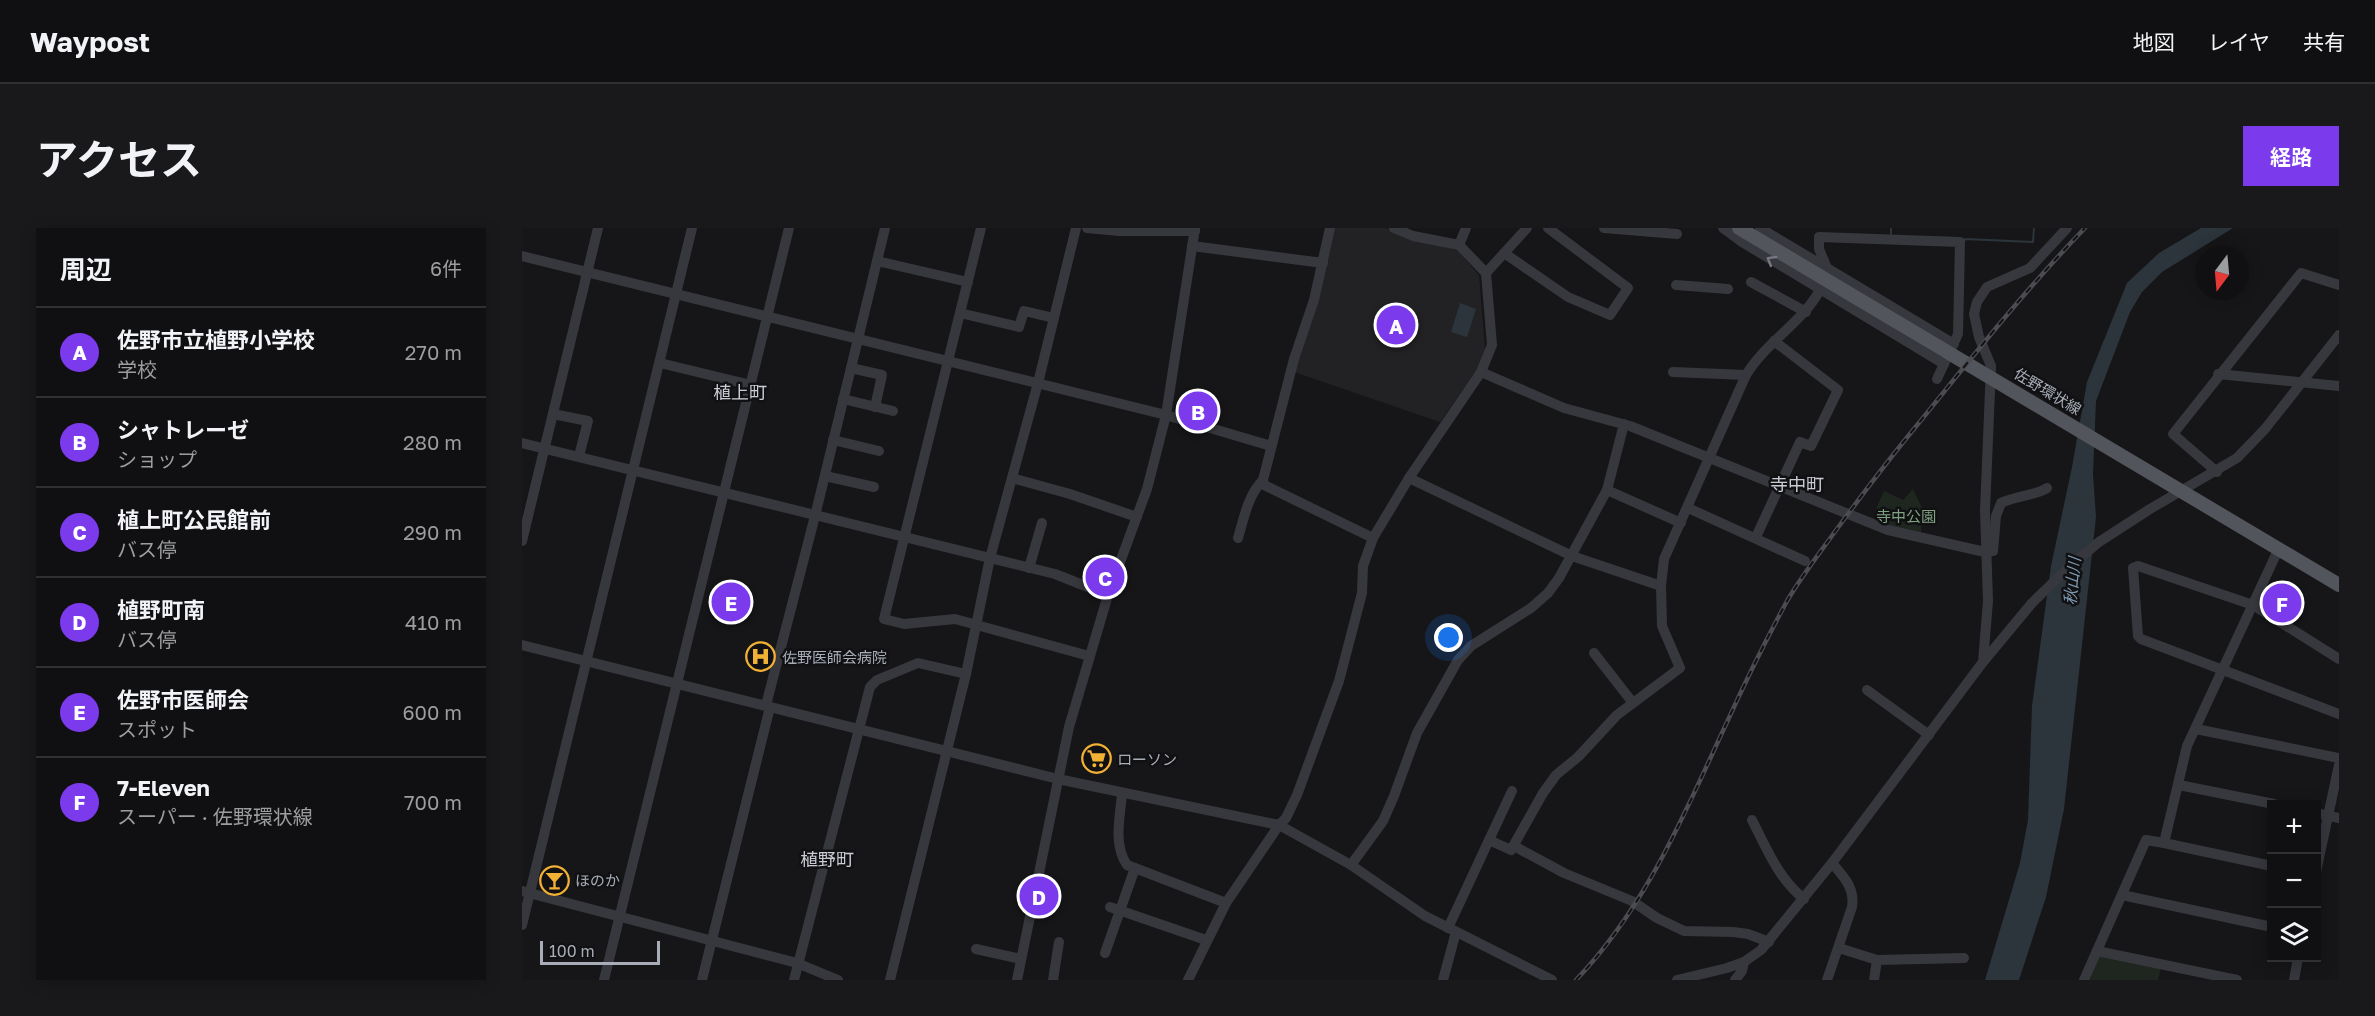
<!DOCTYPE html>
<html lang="ja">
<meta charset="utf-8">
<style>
:root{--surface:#101012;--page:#19191b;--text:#f1f3f6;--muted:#9c9d9f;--line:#303032;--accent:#7c3aed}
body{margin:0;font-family:"Golos Text","Noto Sans JP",sans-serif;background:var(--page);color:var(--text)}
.controls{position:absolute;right:18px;bottom:18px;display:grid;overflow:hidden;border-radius:0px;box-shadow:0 3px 15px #0003}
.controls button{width:54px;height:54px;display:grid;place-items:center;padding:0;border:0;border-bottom:2px solid var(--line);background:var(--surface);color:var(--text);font:30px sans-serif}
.compass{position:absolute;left:1673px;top:18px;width:54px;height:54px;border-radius:50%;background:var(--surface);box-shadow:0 3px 15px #0003;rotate:196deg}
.scale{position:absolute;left:18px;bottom:15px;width:120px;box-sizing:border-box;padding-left:6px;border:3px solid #a8adb8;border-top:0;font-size:16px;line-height:21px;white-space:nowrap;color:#a8adb8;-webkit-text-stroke:4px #111113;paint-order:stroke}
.you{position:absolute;left:927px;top:410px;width:21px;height:21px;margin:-15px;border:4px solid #fff;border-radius:50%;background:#1a73e8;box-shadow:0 0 0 9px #1a73e833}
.badge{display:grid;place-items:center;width:39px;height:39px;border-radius:50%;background:var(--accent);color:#fff;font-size:20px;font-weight:700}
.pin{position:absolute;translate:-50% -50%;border:3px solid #fff;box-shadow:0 2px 6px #0006}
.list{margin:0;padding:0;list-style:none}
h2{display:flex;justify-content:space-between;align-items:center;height:78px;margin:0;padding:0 24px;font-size:26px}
h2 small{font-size:20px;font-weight:400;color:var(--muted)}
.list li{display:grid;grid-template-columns:39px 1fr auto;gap:18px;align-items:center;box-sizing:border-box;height:90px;padding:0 24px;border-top:2px solid var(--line)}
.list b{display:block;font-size:22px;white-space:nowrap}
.list p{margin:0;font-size:20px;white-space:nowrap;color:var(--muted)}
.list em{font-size:20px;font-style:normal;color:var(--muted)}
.icon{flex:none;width:33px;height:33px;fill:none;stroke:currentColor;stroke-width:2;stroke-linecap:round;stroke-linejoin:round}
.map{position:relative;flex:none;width:1817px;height:752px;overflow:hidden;border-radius:0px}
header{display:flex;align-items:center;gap:36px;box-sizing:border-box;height:84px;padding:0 30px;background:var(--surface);border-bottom:2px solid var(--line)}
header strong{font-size:28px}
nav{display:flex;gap:33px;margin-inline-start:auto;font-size:21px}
.intro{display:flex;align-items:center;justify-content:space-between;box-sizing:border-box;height:144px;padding:0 36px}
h1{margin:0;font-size:42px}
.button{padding:15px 27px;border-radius:0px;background:var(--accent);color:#fff;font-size:21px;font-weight:700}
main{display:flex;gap:36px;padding:0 36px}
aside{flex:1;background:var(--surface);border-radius:0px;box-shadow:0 3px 15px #0003}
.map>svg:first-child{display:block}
</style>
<header>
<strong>Waypost</strong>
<nav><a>地図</a><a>レイヤ</a><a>共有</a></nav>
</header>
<div class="intro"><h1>アクセス</h1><a class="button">経路</a></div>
<main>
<aside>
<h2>周辺<small>6件</small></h2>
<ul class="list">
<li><span class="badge">A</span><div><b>佐野市立植野小学校</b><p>学校</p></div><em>270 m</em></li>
<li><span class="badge">B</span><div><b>シャトレーゼ</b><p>ショップ</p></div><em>280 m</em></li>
<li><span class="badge">C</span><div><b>植上町公民館前</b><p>バス停</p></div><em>290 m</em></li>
<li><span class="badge">D</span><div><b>植野町南</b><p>バス停</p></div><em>410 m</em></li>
<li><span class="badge">E</span><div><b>佐野市医師会</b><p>スポット</p></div><em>600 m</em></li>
<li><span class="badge">F</span><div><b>7-Eleven</b><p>スーパー · 佐野環状線</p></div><em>700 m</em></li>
</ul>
</aside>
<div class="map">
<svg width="1817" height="752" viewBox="0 0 1817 752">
<rect width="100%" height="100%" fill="#161618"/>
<!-- built -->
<polygon fill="#222225" points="812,0 864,0 936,23 957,47 963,121 955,141 918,194 772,144"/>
<!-- green -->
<g fill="#1e261f">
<polygon points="1391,261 1400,280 1399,308 1365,300 1354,281 1362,263 1381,272"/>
<polygon points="1578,727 1639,740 1636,752 1568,752"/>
</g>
<!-- water -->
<g fill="#2c353c">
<polygon points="1679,0 1711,0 1640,44 1620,64 1608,84 1574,173 1571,246 1574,289 1542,581 1524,669 1497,752 1463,752 1498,635 1506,592 1510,478 1529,338 1550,239 1565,154 1605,55 1637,25"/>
<polygon points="938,75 954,81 945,109 929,104"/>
</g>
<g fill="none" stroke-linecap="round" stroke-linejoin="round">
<!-- stream -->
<g stroke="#2c353c" stroke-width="2">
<polyline points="1369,6 1369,0"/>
<polyline points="1442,14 1443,11 1511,14 1512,0"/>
</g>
<!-- minor -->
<g stroke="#37383d" stroke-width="10">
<polyline points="459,0 362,391 382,396 433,391 567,428"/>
<polyline points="565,0 597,3 673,3"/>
<polyline points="808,0 792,72 772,131 741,252 742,257 851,310"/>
<polyline points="872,0 891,8 937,17"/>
<polyline points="944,0 937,17 964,45"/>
<path d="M1005,0L964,45L970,117L959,144L1042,180L1108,198L1366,302L1463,324L1471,323L1474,288L1479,275C1492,268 1516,267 1525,260"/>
<polyline points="1082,0 1155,6"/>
<polyline points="1201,0 1220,14 1422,136 1436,106 1438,14 1297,9 1297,21 1305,40"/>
<polyline points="1238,0 1432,116"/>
<polyline points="670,18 801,35"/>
<polyline points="982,25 1046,69 1088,87 1106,60 1026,0"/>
<polyline points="0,28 644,187 749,218"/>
<polyline points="355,33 446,54"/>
<polyline points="1229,54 1284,84"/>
<polyline points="1154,57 1206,61"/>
<polyline points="438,85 497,99 502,83 532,90"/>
<polyline points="138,135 229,157"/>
<polyline points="329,140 360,147 353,179"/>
<polyline points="1151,144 1224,147"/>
<polyline points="1696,146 1817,158"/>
<polyline points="1415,151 1422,136"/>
<polyline points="321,171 371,183"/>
<polyline points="31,186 66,193 57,228"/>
<polyline points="311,212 357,223"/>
<polyline points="0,215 533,346 586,367"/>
<polyline points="1695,244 1651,206 1779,45 1817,57"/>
<polyline points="303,248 352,259"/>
<polyline points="490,250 548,266 615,289"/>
<polyline points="887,250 1050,328 1139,358"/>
<polyline points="1085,262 1159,295"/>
<polyline points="1166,280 1283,333"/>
<polyline points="1234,309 1278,214 1289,218 1316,162 1252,113"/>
<path d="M716,310C722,290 726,267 741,252"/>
<polyline points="0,313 76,0"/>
<polyline points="507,340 520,295"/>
<polyline points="0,417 536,551 757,597 829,637 903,688 1030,752"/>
<polyline points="1072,425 1111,475"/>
<polyline points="1817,431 1731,377 1616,338 1611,340 1616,408 1619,411 1817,486"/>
<polyline points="1461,434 1466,373 1463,283 1469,138 1457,109 1452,86 1455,74 1465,59 1508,40 1545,0"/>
<polyline points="1345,462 1407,507"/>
<polyline points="244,477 293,288 363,0"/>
<polyline points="1674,501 1817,530"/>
<polyline points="1657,557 1752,576"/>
<path d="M600,566C598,589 591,617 605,637L704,675"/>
<polyline points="1794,585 1817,590"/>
<path d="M1230,592C1245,621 1256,650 1282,671"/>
<polyline points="967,612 990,563"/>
<polyline points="1642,615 1750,638"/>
<polyline points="992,618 1042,645 1110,673 1135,690 1162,703 1211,704 1226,706 1247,714"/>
<polyline points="829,637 861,593 872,568 895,505 936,432 949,418 1009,380 1026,365 1037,350 1085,262 1102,196"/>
<polyline points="1794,644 1817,537"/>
<polyline points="0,663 275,735 316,752"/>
<polyline points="1600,667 1750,699"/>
<polyline points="588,679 684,712"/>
<polyline points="0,697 170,0"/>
<path d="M926,700L967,612L989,622L1021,565L1034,547L1056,529L1095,487L1158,440L1140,398L1139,358L1142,331L1224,147C1244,114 1280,95 1298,62"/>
<polyline points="1317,720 1355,732 1442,730"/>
<polyline points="454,721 499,731"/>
<polyline points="1575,723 1715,752"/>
<polyline points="583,725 613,640"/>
<polyline points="82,752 267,0"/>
<polyline points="180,752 248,479"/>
<polyline points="272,752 348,459 355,452 396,435 444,446"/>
<polyline points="368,752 444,446 468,330 516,155 554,0"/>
<polyline points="495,752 547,499 586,367 625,261 644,187 673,0"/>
<polyline points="531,752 537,714"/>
<polyline points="666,752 704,675 757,597 764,590 775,567 817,453 840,365 841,338 851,310 887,250 959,144"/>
<polyline points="921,752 934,704"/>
<polyline points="1155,752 1205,740 1222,734 1239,722 1310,635 1461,434 1510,375 1546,340 1577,314 1628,281 1715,230 1743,201 1817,107"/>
<polyline points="1213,752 1220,743 1222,734"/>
<path d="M1305,752L1330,679C1333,660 1322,649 1310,635"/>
<polyline points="1352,752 1355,732"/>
<polyline points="1562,752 1624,612 1642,615 1665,518 1757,320"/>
<polyline points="1772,752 1776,730"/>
</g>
<!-- major -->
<polyline stroke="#53555c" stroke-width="14" points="1217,0 1817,357"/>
<defs>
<path id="rail" d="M1054,752C1125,678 1163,584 1206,492C1224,452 1244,412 1265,373C1279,349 1296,327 1312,305C1339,268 1367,231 1396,196C1450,129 1503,62 1563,0"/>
</defs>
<!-- rail casing -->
<use href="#rail" stroke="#4a4c52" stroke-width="4.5"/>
<!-- rail -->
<use href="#rail" stroke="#111113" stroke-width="2" stroke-dasharray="7" stroke-linecap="butt"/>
</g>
<!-- one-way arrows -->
<defs><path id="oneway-chevron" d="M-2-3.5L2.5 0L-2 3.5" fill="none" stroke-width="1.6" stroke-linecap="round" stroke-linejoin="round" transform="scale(1.5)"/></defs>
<use stroke="#757881" href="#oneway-chevron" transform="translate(1249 32) rotate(-149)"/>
<!-- icons -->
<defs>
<symbol id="hospital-ring" viewBox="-11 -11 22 22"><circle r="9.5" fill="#111113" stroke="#f2b134" stroke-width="1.5"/><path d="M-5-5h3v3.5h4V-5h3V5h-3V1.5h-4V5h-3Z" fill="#f2b134"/></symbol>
<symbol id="supermarket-ring" viewBox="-11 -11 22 22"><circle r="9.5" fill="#111113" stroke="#f2b134" stroke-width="1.5"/><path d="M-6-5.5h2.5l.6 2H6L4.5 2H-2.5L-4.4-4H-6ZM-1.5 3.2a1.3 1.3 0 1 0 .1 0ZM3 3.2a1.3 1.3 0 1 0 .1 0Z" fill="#f2b134"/></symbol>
<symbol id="bar-ring" viewBox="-11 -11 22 22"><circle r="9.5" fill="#111113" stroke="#f2b134" stroke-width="1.5"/><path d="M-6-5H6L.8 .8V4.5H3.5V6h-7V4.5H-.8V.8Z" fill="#f2b134"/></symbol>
</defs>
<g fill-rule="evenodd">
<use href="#hospital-ring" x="222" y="412" width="33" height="33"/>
<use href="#supermarket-ring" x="558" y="514" width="33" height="33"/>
<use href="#bar-ring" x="16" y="636" width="33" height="33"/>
</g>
<g text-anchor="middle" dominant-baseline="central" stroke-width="5" stroke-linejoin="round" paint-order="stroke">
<!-- street labels -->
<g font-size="15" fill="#a8adb8" stroke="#111113">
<text transform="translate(1526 163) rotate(31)">佐野環状線</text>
</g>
<!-- park labels -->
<g font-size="15" fill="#7fa381" stroke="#111113">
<text x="1384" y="288">寺中公園</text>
</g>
<!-- poi labels -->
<g font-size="15" fill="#a8adb8" stroke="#111113" text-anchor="start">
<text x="260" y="429">佐野医師会病院</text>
<text x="595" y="531">ローソン</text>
<text x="53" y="652">ほのか</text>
</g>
<!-- water labels -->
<g font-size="16" font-style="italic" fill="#7f9bb3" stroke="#111113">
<text transform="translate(1550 353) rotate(-84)">秋山川</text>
</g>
<!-- quarter labels -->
<g font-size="18" fill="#c9ccd4" stroke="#111113">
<text x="218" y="164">植上町</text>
<text x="1275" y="256">寺中町</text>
<text x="305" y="631">植野町</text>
</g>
</g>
</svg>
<div class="controls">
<button>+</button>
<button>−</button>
<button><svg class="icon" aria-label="layers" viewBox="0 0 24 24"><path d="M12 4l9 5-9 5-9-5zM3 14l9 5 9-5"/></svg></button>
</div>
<svg class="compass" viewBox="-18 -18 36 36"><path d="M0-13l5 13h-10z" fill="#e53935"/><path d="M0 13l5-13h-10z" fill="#9c9d9f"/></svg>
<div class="scale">100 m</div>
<div class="you"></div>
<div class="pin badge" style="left:874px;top:97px">A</div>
<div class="pin badge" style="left:676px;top:183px">B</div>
<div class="pin badge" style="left:583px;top:349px">C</div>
<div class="pin badge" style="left:517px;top:668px">D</div>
<div class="pin badge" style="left:209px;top:374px">E</div>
<div class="pin badge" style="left:1760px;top:375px">F</div>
</div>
</main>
